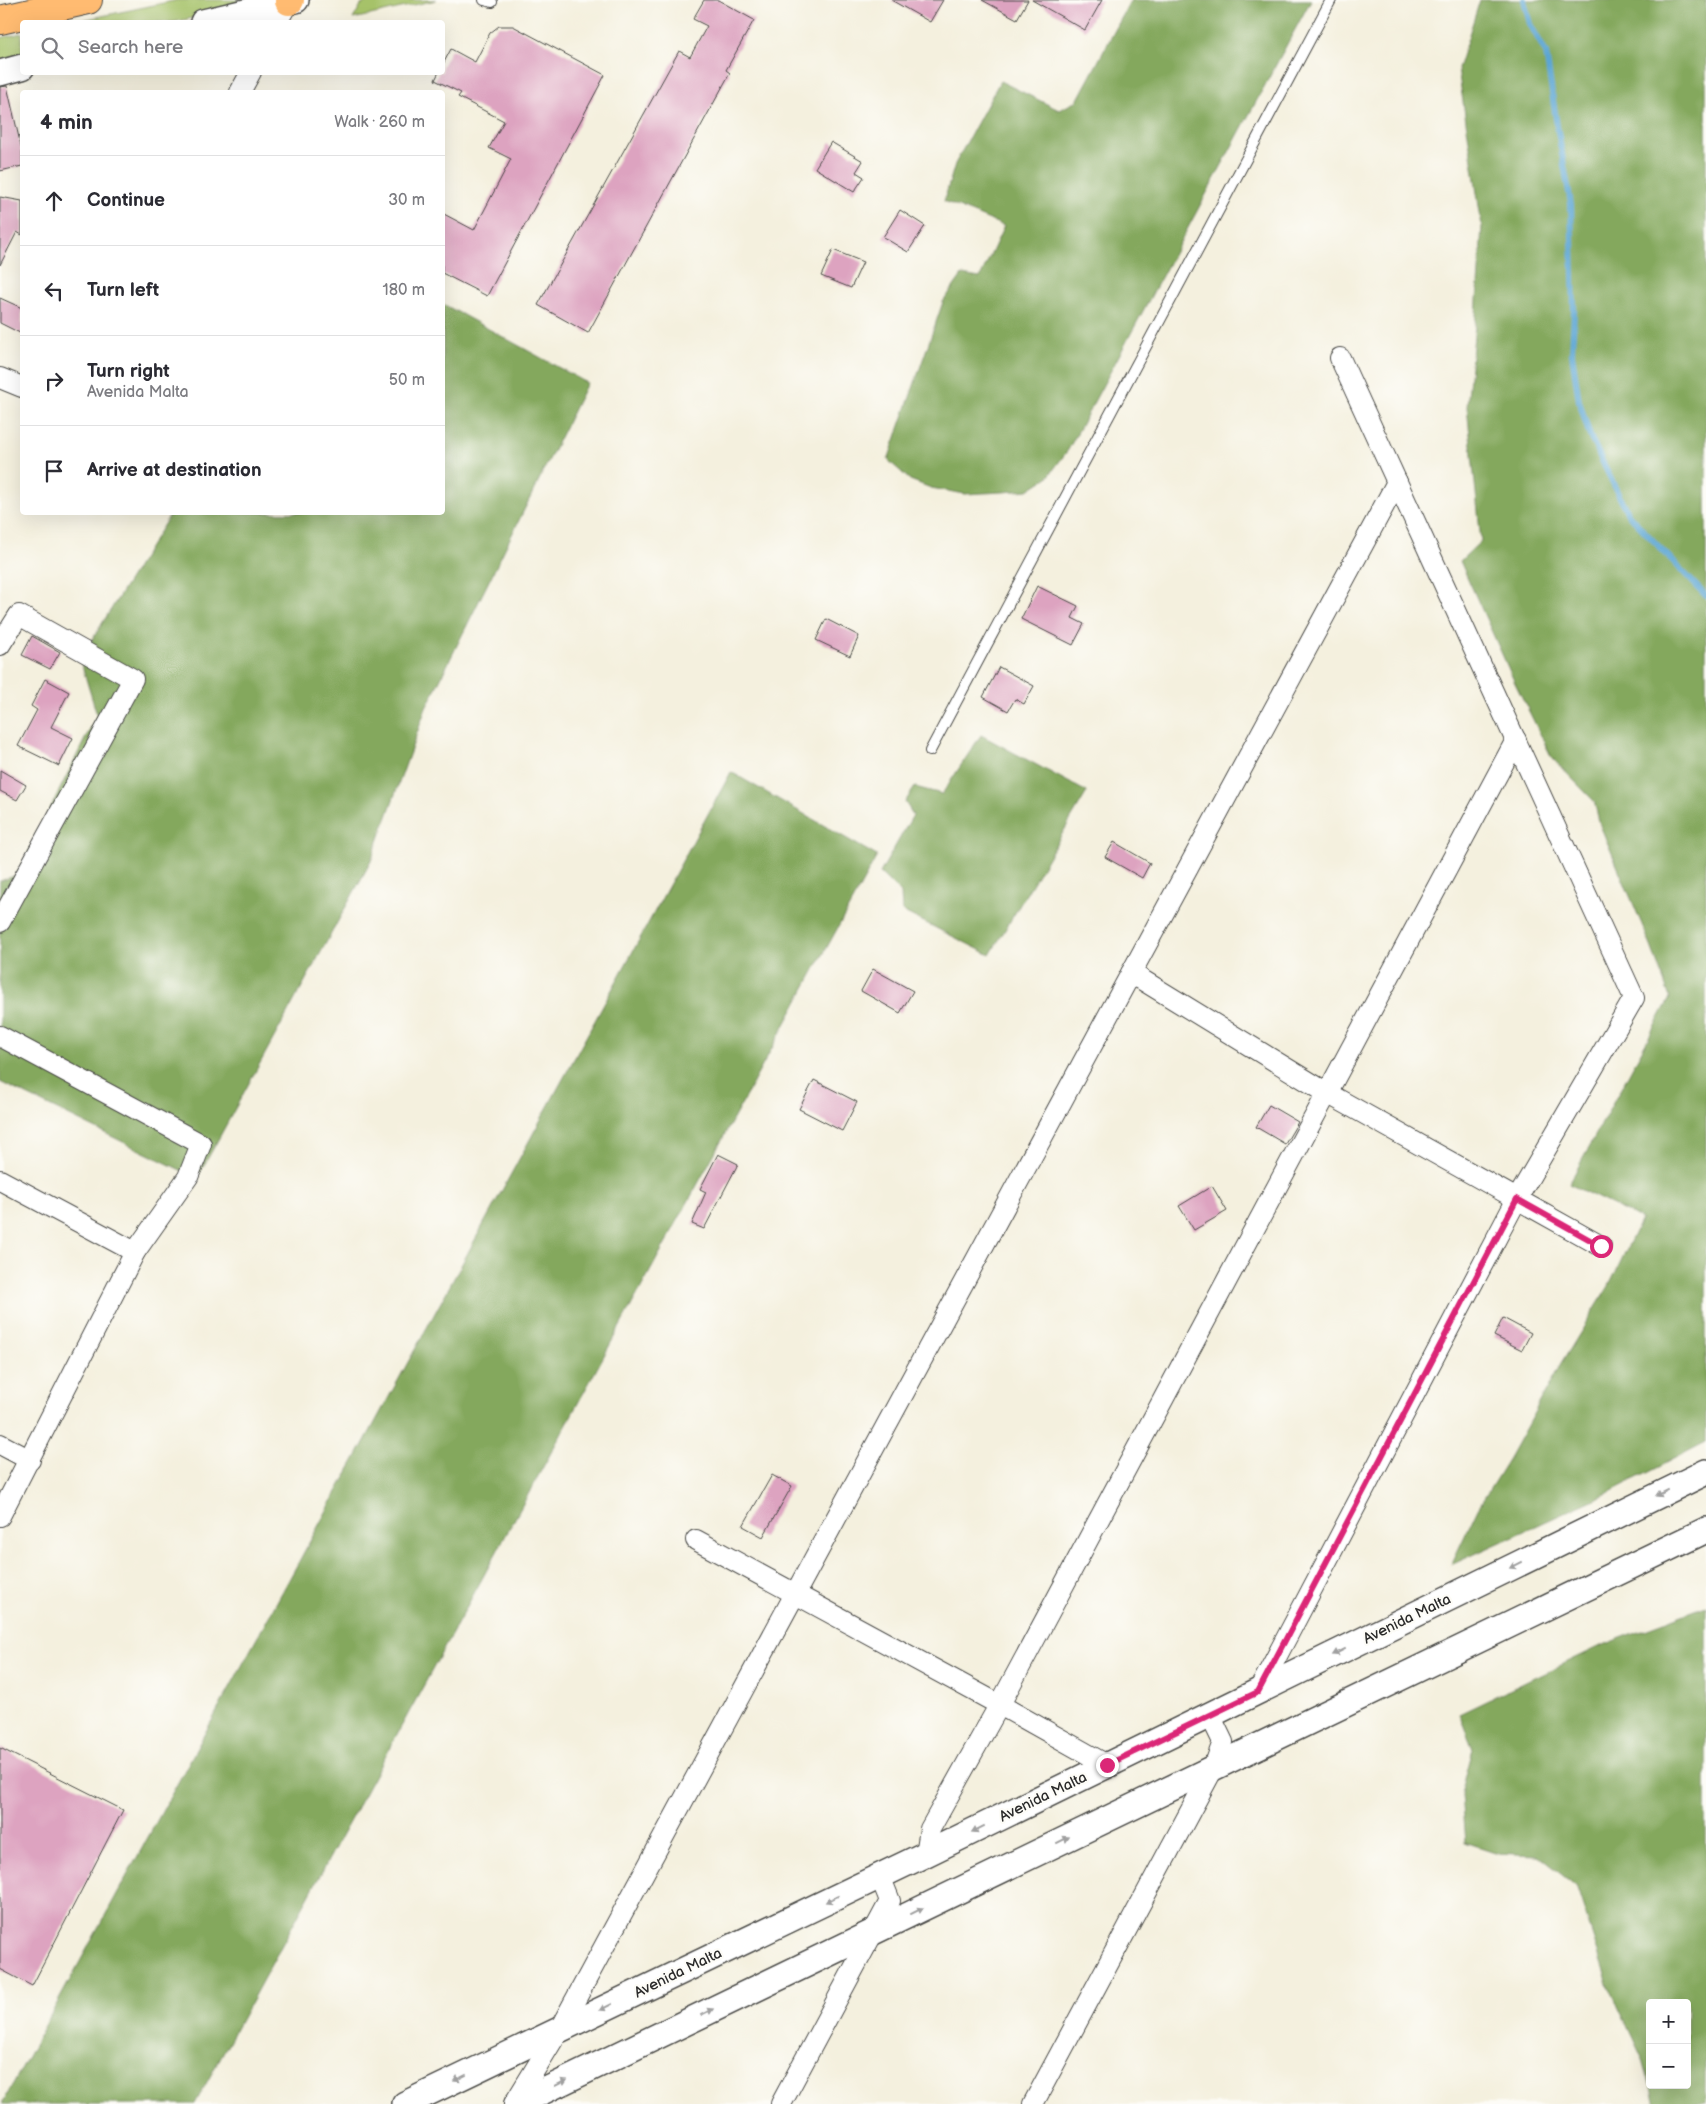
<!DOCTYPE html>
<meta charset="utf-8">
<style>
:root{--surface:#fff;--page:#f7f7f7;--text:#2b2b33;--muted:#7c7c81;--line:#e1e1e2}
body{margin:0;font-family:"Balsamiq Sans",sans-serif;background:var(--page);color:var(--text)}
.controls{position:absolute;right:15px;bottom:15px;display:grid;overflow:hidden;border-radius:5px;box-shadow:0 5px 20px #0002}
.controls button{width:45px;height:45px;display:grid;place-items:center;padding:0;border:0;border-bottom:1px solid var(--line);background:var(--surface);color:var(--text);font:25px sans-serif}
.stop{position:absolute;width:15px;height:15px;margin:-11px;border:4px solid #db2777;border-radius:50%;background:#fff}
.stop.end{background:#db2777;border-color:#fff;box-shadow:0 1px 5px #0008}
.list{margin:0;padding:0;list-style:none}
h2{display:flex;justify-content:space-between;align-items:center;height:65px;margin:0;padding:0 20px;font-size:21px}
h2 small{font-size:16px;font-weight:400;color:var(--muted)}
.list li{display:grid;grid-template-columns:32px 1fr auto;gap:15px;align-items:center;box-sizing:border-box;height:90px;padding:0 20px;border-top:1px solid var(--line)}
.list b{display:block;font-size:19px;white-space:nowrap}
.list p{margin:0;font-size:16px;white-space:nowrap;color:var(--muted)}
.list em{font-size:16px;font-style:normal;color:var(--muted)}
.icon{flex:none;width:28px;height:28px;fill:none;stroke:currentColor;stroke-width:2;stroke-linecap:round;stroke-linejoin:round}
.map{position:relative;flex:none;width:1706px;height:2104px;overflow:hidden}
.search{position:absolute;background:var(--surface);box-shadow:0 5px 20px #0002;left:20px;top:20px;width:425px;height:55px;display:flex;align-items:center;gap:12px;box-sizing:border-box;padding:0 18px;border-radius:5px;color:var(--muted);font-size:19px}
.panel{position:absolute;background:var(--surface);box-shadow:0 5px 20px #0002;left:20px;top:90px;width:425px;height:425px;border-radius:5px}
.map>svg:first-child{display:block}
</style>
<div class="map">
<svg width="1706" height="2104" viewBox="0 0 1706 2104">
<rect width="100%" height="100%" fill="#fdfcf7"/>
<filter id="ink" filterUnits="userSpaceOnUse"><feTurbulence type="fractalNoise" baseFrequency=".02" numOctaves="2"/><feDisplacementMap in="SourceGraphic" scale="10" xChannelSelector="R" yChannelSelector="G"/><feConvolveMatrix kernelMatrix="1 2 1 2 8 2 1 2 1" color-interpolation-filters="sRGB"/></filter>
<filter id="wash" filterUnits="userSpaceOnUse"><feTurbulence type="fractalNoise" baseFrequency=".0096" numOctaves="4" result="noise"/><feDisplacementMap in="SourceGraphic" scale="20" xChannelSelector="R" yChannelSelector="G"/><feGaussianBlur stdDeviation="1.12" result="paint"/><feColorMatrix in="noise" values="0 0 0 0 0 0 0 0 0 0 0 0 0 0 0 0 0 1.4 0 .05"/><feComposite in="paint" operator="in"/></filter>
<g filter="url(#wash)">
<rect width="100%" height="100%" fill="#f4f0de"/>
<!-- green -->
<g fill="#a6c269" stroke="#68764a">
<polygon points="178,0 274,0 174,22 73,22"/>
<polygon points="369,0 436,0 353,19 361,5"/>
<polygon points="22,33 22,56 0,61 0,38"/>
</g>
<!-- forest -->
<g fill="#84a85d" stroke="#586a44">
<polygon points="1131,0 1311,0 1068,450 1048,477 1028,490 1003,492 965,494 931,488 910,480 888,460 943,302 962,275 980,278 1004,226 944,201 955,164 1000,81 1059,110 1077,101"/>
<polygon points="1480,0 1706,0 1706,1442 1610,1492 1451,1565 1478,1508 1509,1458 1561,1364 1609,1286 1641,1219 1569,1184 1670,998 1651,946 1600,825 1594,801 1552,758 1515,683 1460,561 1481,541 1467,407 1476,315 1482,226 1458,69"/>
<polygon points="443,304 587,383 426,708 371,861 197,1178 0,1082 0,881 17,875 97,715 80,659 171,513 442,512"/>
<polygon points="981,735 1087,792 990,955 902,911 901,893 880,873 913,815 905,802 915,787 942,794"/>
<polygon points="731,772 877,856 195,2104 2,2104"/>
<polygon points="1706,1606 1706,2104 1655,2104 1650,2085 1687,2085 1687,2003 1650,2003 1650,2085 1643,2060 1610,1989 1576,1886 1537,1855 1495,1853 1465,1843 1461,1794 1473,1749 1459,1714 1605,1644"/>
</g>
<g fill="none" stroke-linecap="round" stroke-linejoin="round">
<!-- stream -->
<polyline stroke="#5ca6d3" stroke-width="6" points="1524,0 1530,24 1546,53 1557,126 1571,204 1574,310 1572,354 1579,401 1590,436 1628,514 1706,596"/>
</g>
<g id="blocks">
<!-- building -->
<g fill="#dda3c0">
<polygon points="704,0 718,0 754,20 726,70 730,73 588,333 538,305 679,51 690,57 707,26 693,19"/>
<polygon points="891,0 943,0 930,22"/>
<polygon points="982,0 1028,0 1017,19"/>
<polygon points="1032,0 1102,0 1085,30"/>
<polygon points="499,26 513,26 605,75 487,296 442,273 442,213 474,230 511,159 489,148 504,121 458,97 461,93 435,80 439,72 442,72 442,66 451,49 475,62 490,33"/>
<polygon points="7,86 22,151 22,166 0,171 0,87"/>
<polygon points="831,142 863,161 856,172 864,177 854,192 815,168"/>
<polygon points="0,197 22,201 22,235 17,232 0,265"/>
<polygon points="900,210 925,226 908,252 883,237"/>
<polygon points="833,250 863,262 851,288 821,276"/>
<polygon points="0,298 22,308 22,334 0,323"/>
<polygon points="1037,586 1078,606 1072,618 1084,624 1073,645 1021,619"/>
<polygon points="826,619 859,636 850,656 816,640"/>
<polygon points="32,636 60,652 50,669 22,655"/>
<polygon points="999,667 1034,686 1024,704 1015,699 1008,711 983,697"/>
<polygon points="45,679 69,692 51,727 73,738 59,766 18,746 37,710 31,706"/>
<polygon points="0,770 26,785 17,800 0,791"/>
<polygon points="1114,842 1150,863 1142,878 1105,857"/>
<polygon points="873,969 913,991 900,1013 861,991"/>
<polygon points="814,1080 857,1102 842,1131 799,1109"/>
<polygon points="1269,1105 1298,1122 1285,1144 1256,1127"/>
<polygon points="718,1154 738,1164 704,1229 692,1224 706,1192 700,1189"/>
<polygon points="1212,1186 1227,1211 1194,1230 1179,1206"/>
<polygon points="1503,1318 1531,1333 1522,1350 1494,1336"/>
<polygon points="772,1475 792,1486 763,1537 743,1526"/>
<polygon points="0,1748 123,1810 32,1986 0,1969"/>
</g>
</g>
</g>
<g filter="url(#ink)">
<use href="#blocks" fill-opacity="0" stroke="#494946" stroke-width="1"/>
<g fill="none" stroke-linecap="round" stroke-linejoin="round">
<defs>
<g id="service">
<polyline points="484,0 492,2"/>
<polyline points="930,751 1331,0"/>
</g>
<g id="minor">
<polyline points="277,22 289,1"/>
<polyline points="240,92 251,72"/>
<polyline points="0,378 22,387"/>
<polyline points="0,645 19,615 133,679 0,922"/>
<polyline points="1131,973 1327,1093 1601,1246"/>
<polyline points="0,1036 201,1144 188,1177 135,1252 0,1516"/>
<polyline points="0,1180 135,1252"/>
<polyline points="0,1444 30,1460"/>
<polyline points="696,1540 1000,1705 1107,1765"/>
<polyline points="1258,1692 1517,1199 1634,998 1340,358"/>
<polyline points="926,1854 930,1829 1005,1695 1516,740"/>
<polyline points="514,2104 559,2030 1397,482"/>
<polyline points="781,2104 890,1901 880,1876"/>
<polyline points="1033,2104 1214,1767 1223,1742 1210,1715"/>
</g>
<g id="tertiary">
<polyline points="203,22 296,0"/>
<polyline points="0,73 22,67"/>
<polyline points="405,2104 926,1854 1706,1472"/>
<polyline points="517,2104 1706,1530"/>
</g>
<g id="trunk">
<polyline points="289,1 290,0"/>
<polyline points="0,20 88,0"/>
</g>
</defs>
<!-- service casing -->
<use href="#service" stroke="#494946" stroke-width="12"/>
<!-- minor casing -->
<use href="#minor" stroke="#494946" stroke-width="22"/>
<!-- tertiary casing -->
<use href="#tertiary" stroke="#494946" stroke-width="28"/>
<!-- trunk casing -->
<use href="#trunk" stroke="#494946" stroke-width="30"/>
<!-- service -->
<use href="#service" stroke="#fff" stroke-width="10"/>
<!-- minor -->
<use href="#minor" stroke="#fff" stroke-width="20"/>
<!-- tertiary -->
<use href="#tertiary" stroke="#fff" stroke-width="25"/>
<!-- trunk -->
<use href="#trunk" stroke="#ffbb71" stroke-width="28"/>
</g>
<!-- one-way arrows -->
<defs><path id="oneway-solid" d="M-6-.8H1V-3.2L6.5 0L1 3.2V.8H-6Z" transform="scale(1.25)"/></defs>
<g fill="#a0a0a0">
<use href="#oneway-solid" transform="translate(1662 1493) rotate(154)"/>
<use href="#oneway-solid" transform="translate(1516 1565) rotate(154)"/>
<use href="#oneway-solid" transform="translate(1339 1652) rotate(154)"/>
<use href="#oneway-solid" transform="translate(978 1829) rotate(154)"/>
<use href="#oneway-solid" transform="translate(1063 1840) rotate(-26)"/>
<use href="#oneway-solid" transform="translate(832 1899) rotate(154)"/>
<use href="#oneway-solid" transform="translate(917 1911) rotate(-26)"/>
<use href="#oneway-solid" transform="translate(606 2007) rotate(154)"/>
<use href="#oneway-solid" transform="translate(707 2012) rotate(-26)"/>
<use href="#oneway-solid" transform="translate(460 2078) rotate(154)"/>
<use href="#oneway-solid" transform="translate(561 2083) rotate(-26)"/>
</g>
</g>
<g fill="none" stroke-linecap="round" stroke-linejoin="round" filter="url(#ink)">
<!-- route -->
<polyline stroke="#db2777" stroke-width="6" points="1107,1765 1258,1692 1517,1199 1601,1246"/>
</g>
<g text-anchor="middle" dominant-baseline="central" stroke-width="4.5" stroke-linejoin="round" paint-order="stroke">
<!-- street labels -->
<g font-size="15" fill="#2b2b2b" stroke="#fdfcf7">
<text transform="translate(1407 1619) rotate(-26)">Avenida Malta</text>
<text transform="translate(1043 1797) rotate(-26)">Avenida Malta</text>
<text transform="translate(678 1973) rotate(-26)">Avenida Malta</text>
</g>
</g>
</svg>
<div class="controls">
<button>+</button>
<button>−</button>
</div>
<div class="stop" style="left:1601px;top:1246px"></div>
<div class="stop end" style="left:1107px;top:1765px"></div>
<div class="search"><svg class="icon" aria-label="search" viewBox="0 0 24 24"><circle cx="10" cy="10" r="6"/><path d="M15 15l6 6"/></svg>Search here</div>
<section class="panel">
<h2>4 min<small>Walk · 260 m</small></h2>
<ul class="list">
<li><svg class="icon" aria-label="ahead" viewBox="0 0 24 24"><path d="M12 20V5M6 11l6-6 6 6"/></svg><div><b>Continue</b></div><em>30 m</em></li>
<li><svg class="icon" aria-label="left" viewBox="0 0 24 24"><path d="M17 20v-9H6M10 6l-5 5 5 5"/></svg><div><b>Turn left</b></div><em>180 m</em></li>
<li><svg class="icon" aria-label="right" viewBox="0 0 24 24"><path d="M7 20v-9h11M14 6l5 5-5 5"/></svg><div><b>Turn right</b><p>Avenida Malta</p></div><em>50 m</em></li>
<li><svg class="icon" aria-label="arrive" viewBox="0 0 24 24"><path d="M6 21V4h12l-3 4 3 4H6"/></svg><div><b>Arrive at destination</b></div></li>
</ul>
</section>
</div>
